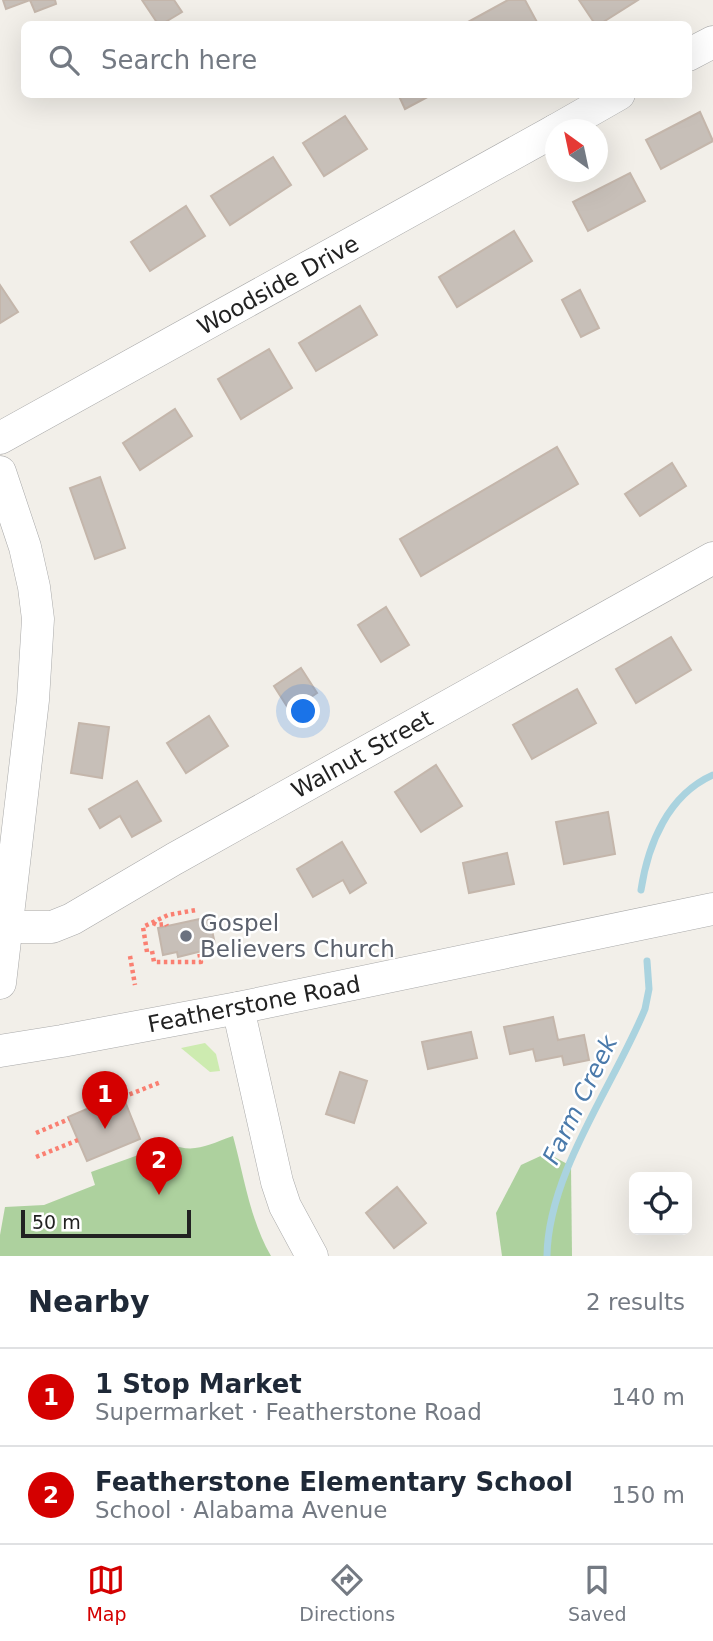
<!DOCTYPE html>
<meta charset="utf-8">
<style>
:root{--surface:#fff;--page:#f6f6f7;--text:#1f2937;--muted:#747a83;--line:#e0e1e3;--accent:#d40000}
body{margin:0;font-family:"DejaVu Sans",sans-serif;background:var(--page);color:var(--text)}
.controls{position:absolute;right:21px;bottom:21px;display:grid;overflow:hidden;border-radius:10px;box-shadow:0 7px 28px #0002}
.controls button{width:63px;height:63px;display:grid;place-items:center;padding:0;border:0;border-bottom:2px solid var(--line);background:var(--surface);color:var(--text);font:35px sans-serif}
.compass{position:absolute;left:545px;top:119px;width:63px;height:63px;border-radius:50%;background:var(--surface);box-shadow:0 7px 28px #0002;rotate:327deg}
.scale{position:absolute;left:21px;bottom:18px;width:170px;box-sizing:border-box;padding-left:7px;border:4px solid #222;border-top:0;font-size:19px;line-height:24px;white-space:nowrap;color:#222;-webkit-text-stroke:5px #fff;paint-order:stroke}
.you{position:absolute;left:304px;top:712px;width:24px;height:24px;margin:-18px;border:5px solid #fff;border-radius:50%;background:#1a73e8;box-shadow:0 0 0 10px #1a73e833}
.badge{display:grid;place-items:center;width:46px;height:46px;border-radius:50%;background:var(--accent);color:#fff;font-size:23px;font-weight:700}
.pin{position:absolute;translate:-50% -58px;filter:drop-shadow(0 2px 4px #0008)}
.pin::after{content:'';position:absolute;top:37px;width:24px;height:21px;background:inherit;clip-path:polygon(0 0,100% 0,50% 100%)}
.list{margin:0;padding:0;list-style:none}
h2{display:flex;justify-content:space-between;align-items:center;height:91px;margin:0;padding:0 28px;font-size:30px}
h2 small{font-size:23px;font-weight:400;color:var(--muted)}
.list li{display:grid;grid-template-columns:46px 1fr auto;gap:21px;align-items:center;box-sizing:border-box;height:98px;padding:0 28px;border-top:2px solid var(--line)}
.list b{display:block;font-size:26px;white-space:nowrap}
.list p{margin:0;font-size:23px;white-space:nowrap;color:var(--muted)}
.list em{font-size:23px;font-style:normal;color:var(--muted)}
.icon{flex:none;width:38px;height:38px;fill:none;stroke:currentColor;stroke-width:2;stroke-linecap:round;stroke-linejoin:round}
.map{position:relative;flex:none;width:713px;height:1256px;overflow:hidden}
.search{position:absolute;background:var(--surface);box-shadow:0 7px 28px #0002;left:21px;right:21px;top:21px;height:77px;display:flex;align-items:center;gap:18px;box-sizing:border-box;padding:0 24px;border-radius:10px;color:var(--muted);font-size:26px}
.sheet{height:287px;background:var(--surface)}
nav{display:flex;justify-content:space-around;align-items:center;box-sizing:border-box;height:98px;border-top:2px solid var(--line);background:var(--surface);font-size:19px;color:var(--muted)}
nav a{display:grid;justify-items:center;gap:4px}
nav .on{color:var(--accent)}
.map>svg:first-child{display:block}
</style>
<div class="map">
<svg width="713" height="1256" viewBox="0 0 713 1256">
<rect width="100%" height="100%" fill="#f2efe9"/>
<!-- grass -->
<polygon fill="#cdebb0" points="205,1043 216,1054 220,1071 210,1072 181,1048"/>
<!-- forest -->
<g fill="#add19e">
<path d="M233,1136C244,1176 250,1220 271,1256H0V1235L5,1207L44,1205L95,1185L91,1172L169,1144C195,1154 207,1145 233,1136Z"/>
<polygon points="547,1153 571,1166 572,1256 502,1256 496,1213 521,1165"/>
</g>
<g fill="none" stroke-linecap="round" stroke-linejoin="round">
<!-- stream -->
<g stroke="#aad3df" stroke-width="7">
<path d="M641,890C648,844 668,795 713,775"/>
<path d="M547,1256C548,1173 614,1085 645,1009L649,989L647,961"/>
</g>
</g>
<!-- building -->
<g fill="#c7bfb8" stroke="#c4b6ab" stroke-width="2">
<polygon points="3,0 55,0 56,4 35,12 30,0 6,9"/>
<polygon points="142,0 174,0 182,12 162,24 158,24"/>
<polygon points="508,0 525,0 538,24 469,24 468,22"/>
<polygon points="579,0 638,0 600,24 595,24"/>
<polygon points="398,94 433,94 405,109"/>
<polygon points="700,112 713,141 661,169 646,140"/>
<polygon points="345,116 367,149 324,176 303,143"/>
<polygon points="273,157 291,185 230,225 211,196"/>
<polygon points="630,173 645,201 588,231 573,202"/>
<polygon points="186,206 205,236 150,271 131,242"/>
<polygon points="514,231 532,261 457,307 439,277"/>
<polygon points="0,285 18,312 0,323"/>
<polygon points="580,290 599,328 581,337 562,300"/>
<polygon points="360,306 377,335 316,371 299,343"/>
<polygon points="269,349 292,388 241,419 218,379"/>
<polygon points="175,409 192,436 140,470 123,443"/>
<polygon points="557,447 578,484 421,576 400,539"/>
<polygon points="672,463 686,486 640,516 625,494"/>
<polygon points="100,477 125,548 95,559 70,488"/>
<polygon points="386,607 409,645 381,662 358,625"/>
<polygon points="671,637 691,670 636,703 616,669"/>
<polygon points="301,668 317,693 290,711 274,686"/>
<polygon points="577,689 596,723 532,759 513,725"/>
<polygon points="209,716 228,746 186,773 167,743"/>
<polygon points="79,723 109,727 102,778 71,773"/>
<polygon points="436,765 462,806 421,832 395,792"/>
<polygon points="137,781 161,821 132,837 120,816 100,828 89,809"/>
<polygon points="608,812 615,854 564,864 556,822"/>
<polygon points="342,842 366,883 350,893 343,880 313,897 297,869"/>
<polygon points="507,853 514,884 469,893 463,863"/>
<polygon points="209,917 215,944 201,947 202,951 178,957 177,952 163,955 158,928"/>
<polygon points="553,1017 558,1040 584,1035 589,1060 564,1065 562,1056 536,1061 533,1049 510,1054 504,1027"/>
<polygon points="471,1032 477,1058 428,1069 422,1042"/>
<polygon points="340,1072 367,1081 354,1123 326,1114"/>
<polygon points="122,1094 140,1139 87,1161 68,1117"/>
<polygon points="397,1187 426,1223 394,1248 366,1213"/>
</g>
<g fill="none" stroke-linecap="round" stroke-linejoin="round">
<defs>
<g id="minor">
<polyline points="688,55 713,42"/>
<polyline points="556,130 619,94"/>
<polyline points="0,438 556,130"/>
<polyline points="0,472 25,547 34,587 38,619 33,700 0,983"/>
<polyline points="7,927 52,927 72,919 174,859 713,558"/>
<polyline points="238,1008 277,1182 285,1206 312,1256"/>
<polyline points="0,1051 62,1041 238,1008 713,909"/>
</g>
</defs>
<!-- minor casing -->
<use href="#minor" stroke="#a9a9a9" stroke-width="33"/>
<!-- path -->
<g stroke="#fa8072" stroke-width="4.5" stroke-dasharray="3.5 3.5" stroke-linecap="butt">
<polyline points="153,923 157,925 166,924 167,926"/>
<polyline points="152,951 154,962 201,962 199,952"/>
<polyline points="147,952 143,927 168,915 196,910"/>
<polyline points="130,956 135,985"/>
<polyline points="123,1097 161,1082"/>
<polyline points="36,1133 69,1119"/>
<polyline points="36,1157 78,1140"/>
</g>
<!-- minor -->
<use href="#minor" stroke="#fff" stroke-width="32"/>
</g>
<!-- markers -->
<circle fill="#6b7280" stroke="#fff" stroke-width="2.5" cx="186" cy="936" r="7"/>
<g text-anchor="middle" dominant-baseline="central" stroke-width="5" stroke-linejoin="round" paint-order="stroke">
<!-- street labels -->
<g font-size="23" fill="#222" stroke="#fff">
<text transform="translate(278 285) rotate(-29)">Woodside Drive</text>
<text transform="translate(362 754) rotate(-29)">Walnut Street</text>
<text transform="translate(254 1004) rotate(-11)">Featherstone Road</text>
</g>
<!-- worship labels -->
<g font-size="23" fill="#5b616d" stroke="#fff" text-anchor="start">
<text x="200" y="923">Gospel<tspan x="200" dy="26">Believers Church</tspan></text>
</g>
<!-- water labels -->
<g font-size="24" font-style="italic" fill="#4a7aab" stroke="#fff">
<text transform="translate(580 1100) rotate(-64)">Farm Creek</text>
</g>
</g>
</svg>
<div class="controls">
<button><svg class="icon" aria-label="locate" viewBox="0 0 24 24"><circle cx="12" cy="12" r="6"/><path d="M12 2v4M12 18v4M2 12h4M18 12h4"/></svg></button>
</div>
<svg class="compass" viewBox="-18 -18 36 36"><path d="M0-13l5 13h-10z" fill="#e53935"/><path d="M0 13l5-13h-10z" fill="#747a83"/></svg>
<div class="scale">50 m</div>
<div class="you"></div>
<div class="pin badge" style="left:105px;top:1129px">1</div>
<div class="pin badge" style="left:159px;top:1195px">2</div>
<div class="search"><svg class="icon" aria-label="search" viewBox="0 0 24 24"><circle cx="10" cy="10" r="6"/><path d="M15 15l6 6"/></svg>Search here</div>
</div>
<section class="sheet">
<h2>Nearby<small>2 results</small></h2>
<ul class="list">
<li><span class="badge">1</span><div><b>1 Stop Market</b><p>Supermarket · Featherstone Road</p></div><em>140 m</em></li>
<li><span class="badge">2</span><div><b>Featherstone Elementary School</b><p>School · Alabama Avenue</p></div><em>150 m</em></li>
</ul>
</section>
<nav>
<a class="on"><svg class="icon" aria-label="map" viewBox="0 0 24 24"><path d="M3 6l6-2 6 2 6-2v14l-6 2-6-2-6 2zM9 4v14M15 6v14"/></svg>Map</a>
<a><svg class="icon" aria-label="directions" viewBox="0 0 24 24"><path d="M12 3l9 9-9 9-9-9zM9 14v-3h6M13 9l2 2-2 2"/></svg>Directions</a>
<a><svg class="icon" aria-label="saved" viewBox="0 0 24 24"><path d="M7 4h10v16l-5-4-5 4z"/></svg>Saved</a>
</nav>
